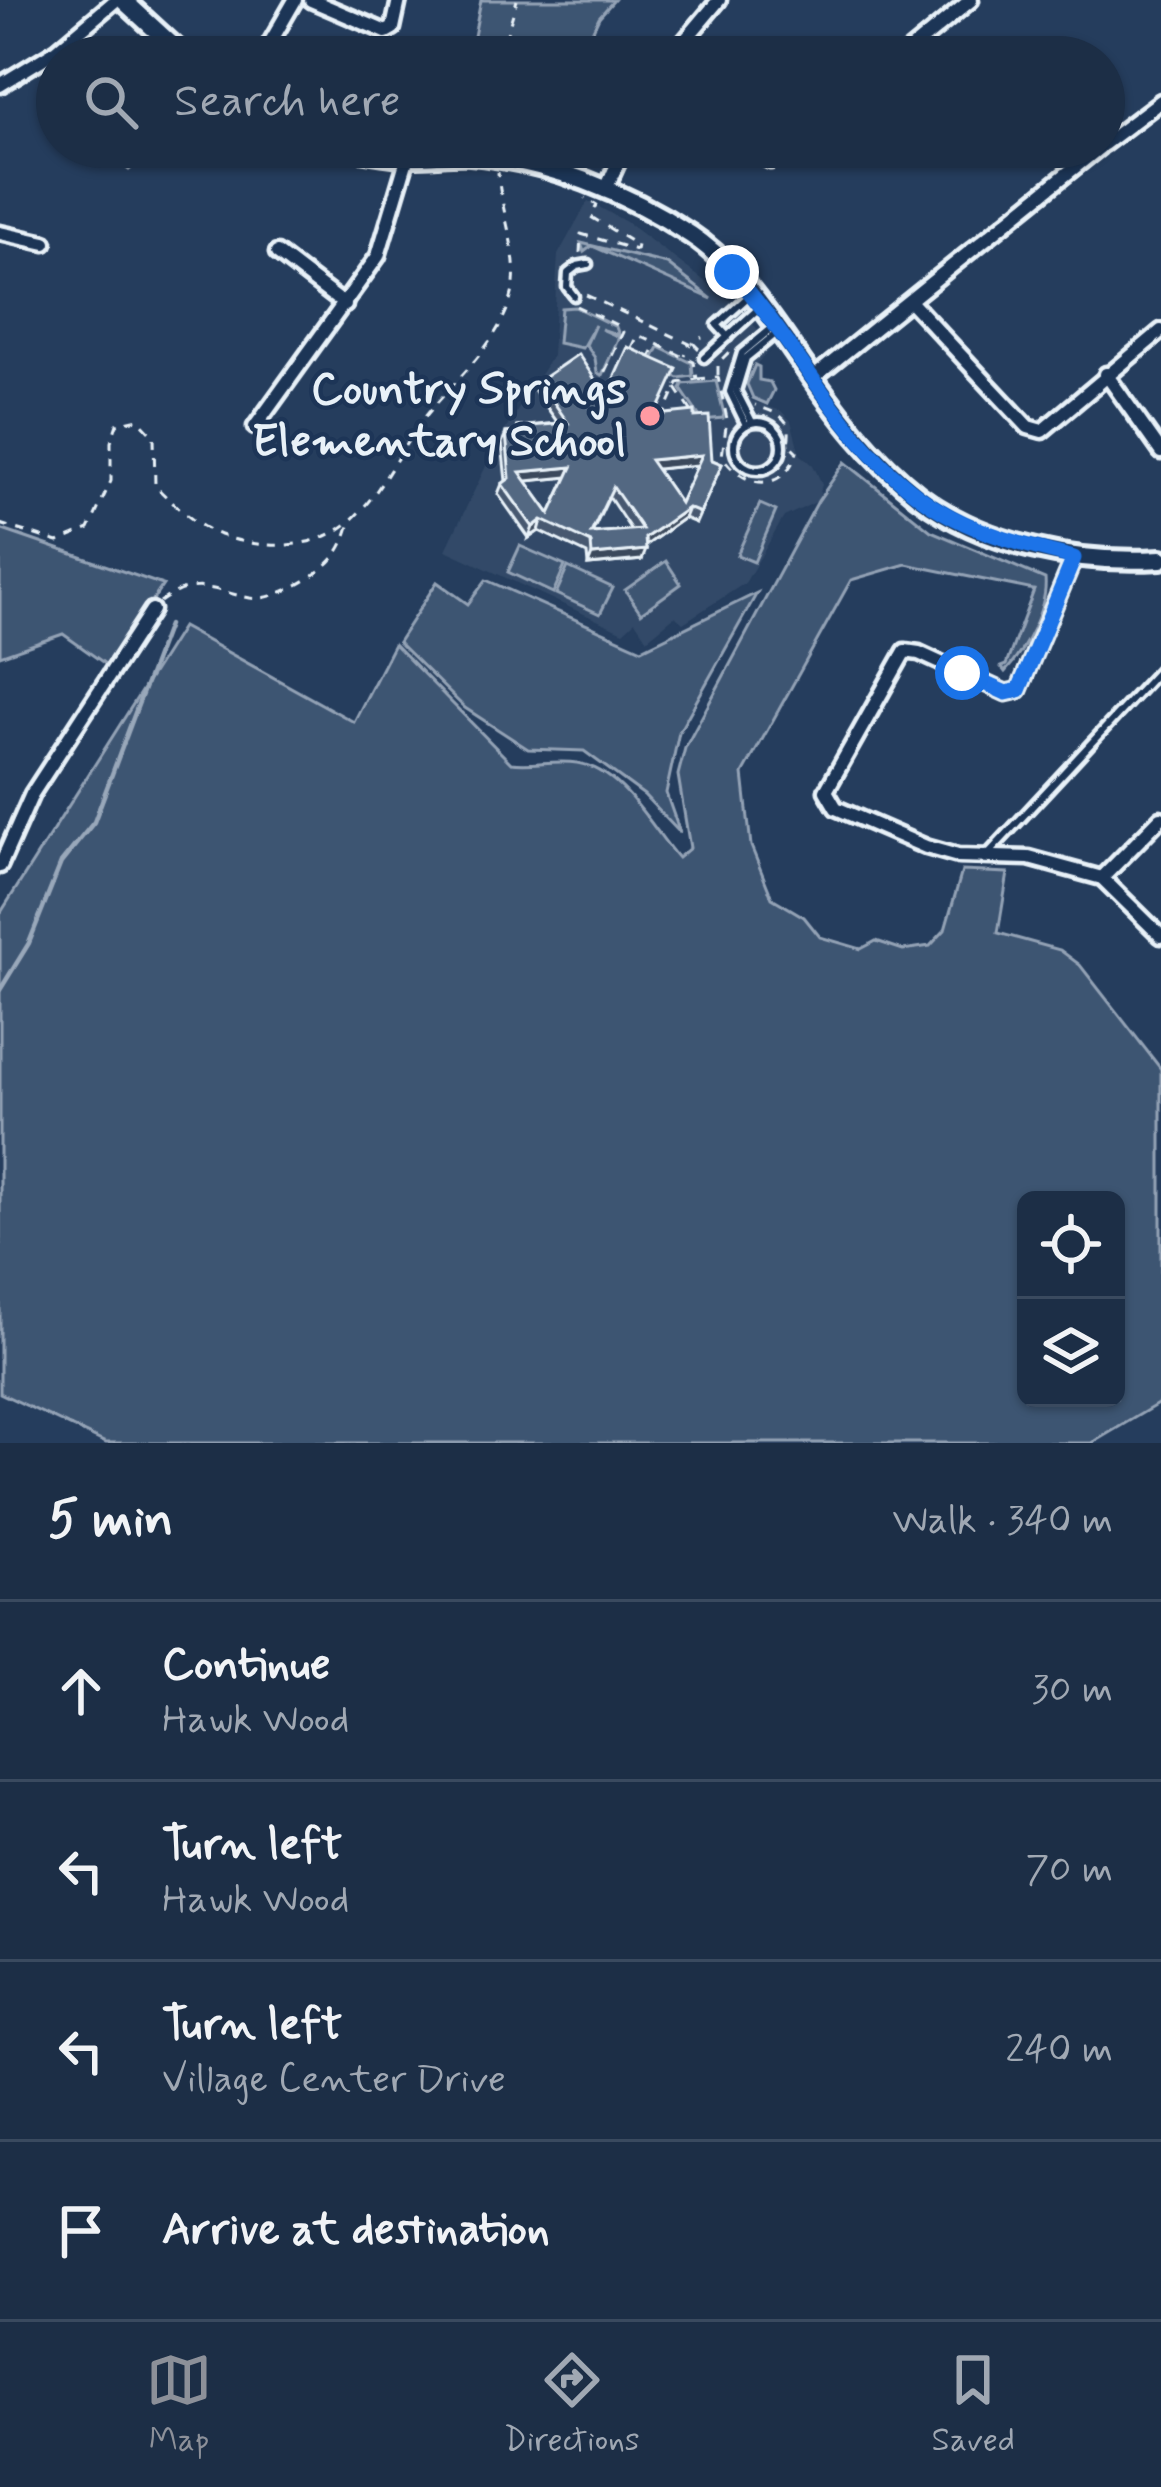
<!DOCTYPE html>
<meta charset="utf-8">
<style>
:root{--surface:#1c2e46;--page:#293a51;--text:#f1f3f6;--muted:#a0a8b3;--line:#3a4a5f;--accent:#8c9099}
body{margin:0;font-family:Mynerve,sans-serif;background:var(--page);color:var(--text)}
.controls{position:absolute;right:36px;bottom:36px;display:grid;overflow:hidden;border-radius:18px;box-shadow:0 3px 9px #0004}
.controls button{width:108px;height:108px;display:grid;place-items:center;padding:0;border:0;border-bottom:3px solid var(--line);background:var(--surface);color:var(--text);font:60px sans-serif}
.stop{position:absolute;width:36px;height:36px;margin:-27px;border:9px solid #1a73e8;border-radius:50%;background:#fff}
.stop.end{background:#1a73e8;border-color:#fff;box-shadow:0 3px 12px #0008}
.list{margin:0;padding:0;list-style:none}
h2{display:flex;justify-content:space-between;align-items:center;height:156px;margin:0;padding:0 48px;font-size:51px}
h2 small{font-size:39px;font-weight:400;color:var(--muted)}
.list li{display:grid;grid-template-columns:78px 1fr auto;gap:36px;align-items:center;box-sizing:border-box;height:180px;padding:0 48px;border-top:3px solid var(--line)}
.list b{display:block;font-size:45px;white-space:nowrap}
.list p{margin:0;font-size:39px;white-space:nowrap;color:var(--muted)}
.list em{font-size:39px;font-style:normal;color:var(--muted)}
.icon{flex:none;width:66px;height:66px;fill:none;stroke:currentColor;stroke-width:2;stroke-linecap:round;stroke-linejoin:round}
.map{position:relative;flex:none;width:1161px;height:1443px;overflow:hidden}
.search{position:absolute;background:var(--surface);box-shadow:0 3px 9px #0004;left:36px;right:36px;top:36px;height:132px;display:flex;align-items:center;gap:30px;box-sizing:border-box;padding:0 42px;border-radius:66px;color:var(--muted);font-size:45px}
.sheet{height:876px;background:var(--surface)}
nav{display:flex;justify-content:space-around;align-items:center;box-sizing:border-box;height:168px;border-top:3px solid var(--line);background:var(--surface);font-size:33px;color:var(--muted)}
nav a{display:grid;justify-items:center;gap:6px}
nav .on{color:var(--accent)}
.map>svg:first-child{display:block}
</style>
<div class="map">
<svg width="1161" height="1443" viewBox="0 0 1161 1443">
<rect width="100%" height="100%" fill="#253d5d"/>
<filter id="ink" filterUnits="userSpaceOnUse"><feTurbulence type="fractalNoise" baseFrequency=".00833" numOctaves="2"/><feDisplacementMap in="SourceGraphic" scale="24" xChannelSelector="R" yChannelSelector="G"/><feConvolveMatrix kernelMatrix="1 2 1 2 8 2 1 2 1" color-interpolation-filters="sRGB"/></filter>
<g filter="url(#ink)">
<!-- built -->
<polygon fill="#334a68" points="588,201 626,222 738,306 772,347 749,372 747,393 752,401 781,411 791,421 800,454 813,465 822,484 818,501 784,517 745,583 683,623 675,616 647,639 635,621 623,632 446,550 497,443 552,356 558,255"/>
<!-- green -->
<g fill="#3e5472" stroke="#93a2b5" stroke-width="3" fill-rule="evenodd">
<polygon points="481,0 614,0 599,17 580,57 470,57"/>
<polygon points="100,147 157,147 129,170"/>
<polygon points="581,243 667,264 712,299 592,246 584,252"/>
<polygon points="575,307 616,327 619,335 601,329 619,337 602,375 597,373 595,358 586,345 595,325 582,348 558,343 561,308"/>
<polygon points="659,347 692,363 693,376 679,378 650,365"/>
<polygon points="755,365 759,367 759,380 770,382 774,390 767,404 753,398 747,384"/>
<polygon points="716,381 724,414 723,418 702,420 681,389 683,384"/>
<path d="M845,462L931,531L1045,579C1048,607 1024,652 1005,672L1001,667L1006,665L1034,590L906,564L851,580L743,774L751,846L772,898L804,917L820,937L861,949L876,941L903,950L930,946L945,930L962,871L1008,873L998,933L1060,950L1080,965L1161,1069V1402L1092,1443H106L0,1393V914L182,627L354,722L394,644L511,763C534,766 555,759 577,763C623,770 651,827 678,858L690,848L678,775L685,748L818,501ZM1026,1200H1116V1398H1026Z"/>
<polygon points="760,504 776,511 754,562 737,555"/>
<polygon points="0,529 163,585 108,666 63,634 0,656"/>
<polygon points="520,546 565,566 553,593 508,572"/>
<polygon points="666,561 681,584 641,613 625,590"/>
<polygon points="568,567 613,588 600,614 556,594"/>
<polygon points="486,580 642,649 757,593 679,732 666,793 680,833 644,795 584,751 528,749 465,708 398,642 437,582 468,604"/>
</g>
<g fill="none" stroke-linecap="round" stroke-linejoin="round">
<!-- stream -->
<polyline stroke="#99a8ba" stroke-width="4.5" points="0,990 29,943 61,863 94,822 168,625"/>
<defs>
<g id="lane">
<polyline points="574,296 567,287 568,273 577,266 588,264"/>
<polyline points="728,337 717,325 749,296"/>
<polyline points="704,358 758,309"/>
<circle cx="758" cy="446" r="24"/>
<polyline points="752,422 736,391 746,358 778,332"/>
<polyline points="746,425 730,392 742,353 772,328"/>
<polyline points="988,854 1161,668"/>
</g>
<g id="street">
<polyline points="311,0 386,32 393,28 399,0"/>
<polyline points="262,57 295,0"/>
<polyline points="671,57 719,0"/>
<polyline points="902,57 971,0"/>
<polyline points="0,85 57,50 116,0"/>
<polyline points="1104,144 1161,101"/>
<polyline points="743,147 771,161 793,147"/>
<polyline points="605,191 625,147"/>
<polyline points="0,233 45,243"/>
<polyline points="277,253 345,305"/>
<polyline points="910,301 1028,427 1042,431 1161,331"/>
<polyline points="1106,374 1161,452"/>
<polyline points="813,378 1100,147"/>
<polyline points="255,427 378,256 408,156"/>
<polyline points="1074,558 1019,690 1006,693 919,653 905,651 826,791 836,808 926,847 958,856 1029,858 1102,878 1161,936"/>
<polyline points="0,866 32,794 152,610"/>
<polyline points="1102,878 1161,818"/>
</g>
<g id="secondary">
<polyline points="123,0 185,57"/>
<path d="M342,147C363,150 385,155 406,156C427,157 448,153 470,154C546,160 628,193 691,235C738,266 772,320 804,366C837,413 872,460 918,496C985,547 1079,564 1161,559"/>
</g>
</defs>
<!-- lane casing -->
<use href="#lane" stroke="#e8f1f8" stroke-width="15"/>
<!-- street casing -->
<use href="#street" stroke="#e8f1f8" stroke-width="21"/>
<!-- secondary casing -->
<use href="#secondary" stroke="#e8f1f8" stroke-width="26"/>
<!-- path -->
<g stroke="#e8f1f8" stroke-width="3" stroke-dasharray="9 9" stroke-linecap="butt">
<polyline points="500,57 517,0"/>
<polyline points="580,253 581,234 636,250 637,245 591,217 597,205 585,198"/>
<polyline points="586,295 690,344 685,356"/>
<polyline points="576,306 621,327 623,332 601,380"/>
<polyline points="632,348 638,335 655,343"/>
<polyline points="699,349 693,343 702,337"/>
<polyline points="649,360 657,344 694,362 697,379 678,383 663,417"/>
<polyline points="718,375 718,363 732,349"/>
<path d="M697,379L718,377L727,419L722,456C743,488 783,495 797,452L788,443C794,416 775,413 755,405"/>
<polyline points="676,388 694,415"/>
<path d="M0,524L58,542L89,529L111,481V442L117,424L138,419L154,436L155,486C174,504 194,525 220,535C261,550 316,551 350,521C382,493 399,449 425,417C457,377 502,342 513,290C520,255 500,209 498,172"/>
<path d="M160,602C195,576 214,591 250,598C274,602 320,575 334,557C343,546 346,536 350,523"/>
</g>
<!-- lane -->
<use href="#lane" stroke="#1d3557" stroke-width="6"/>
<!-- street -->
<use href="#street" stroke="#1d3557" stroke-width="12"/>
<!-- secondary -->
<use href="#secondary" stroke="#1d3557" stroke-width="16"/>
</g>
<!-- wall -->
<path fill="#475970" stroke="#e8f1f8" stroke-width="3" fill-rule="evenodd" d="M539,381L606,396L657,414L695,417L712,460L722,464L696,523L684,518L646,545L642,560L588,565L587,554L539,531L529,538L498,494L502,484L506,481L502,443L506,433L516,432L518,427L558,423L535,391ZM697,465L680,503L656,469ZM567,477L550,514L526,481ZM609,497L631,530L592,533Z"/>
<!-- shaded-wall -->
<g fill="#3a485b" stroke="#e8f1f8" stroke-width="3">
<polygon points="702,455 698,465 646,470 650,460"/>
<polygon points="572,467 568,477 516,482 520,472"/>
<polygon points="688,508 684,518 641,549 645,538"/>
<polygon points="542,520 539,531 529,538 533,527"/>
<polygon points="646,550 642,560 588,565 592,555"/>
</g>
<!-- building -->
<path fill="#536782" stroke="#e8f1f8" stroke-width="3" fill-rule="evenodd" d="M628,347L677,369L656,415L695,411V417L709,416L712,460L722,464L700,513L688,508L645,538L646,550L592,555L591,543L542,520L533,527L502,484L510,478L506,433L520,432L518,427L568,423L539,381L578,354L606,396ZM702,455L680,503L650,460ZM572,467L550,514L520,472ZM613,487L642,529L591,533Z"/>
</g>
<g fill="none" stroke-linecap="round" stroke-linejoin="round" filter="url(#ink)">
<!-- route -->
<path stroke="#1a73e8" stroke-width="15" d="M732,272C805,352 852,465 952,517C990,537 1033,547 1074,558L1019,690L1006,693L962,673"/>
</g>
<!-- markers -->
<circle fill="#ff9aa2" stroke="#1d3557" stroke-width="4.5" cx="650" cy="416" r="12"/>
<g text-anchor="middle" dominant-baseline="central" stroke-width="9" stroke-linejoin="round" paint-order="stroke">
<!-- poi labels -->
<g font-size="45" font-weight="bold" fill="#e8f1f8" stroke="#1d3557" text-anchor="end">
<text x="626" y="390">Country Springs<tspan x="626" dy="52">Elementary School</tspan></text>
</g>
</g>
</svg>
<div class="controls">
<button><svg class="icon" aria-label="locate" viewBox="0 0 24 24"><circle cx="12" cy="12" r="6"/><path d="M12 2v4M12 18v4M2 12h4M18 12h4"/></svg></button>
<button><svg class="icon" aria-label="layers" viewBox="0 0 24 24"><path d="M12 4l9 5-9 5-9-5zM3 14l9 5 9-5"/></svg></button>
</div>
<div class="stop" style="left:962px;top:673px"></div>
<div class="stop end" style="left:732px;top:272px"></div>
<div class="search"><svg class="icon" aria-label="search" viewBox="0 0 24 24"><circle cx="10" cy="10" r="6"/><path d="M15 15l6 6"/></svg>Search here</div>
</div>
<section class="sheet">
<h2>5 min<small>Walk · 340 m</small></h2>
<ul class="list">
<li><svg class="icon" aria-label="ahead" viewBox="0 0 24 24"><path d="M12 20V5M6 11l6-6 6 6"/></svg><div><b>Continue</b><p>Hawk Wood</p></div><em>30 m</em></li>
<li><svg class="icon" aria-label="left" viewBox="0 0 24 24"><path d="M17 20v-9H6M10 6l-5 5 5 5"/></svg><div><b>Turn left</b><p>Hawk Wood</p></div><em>70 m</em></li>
<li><svg class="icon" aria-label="left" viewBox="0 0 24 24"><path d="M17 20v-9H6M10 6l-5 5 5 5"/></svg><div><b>Turn left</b><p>Village Center Drive</p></div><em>240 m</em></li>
<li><svg class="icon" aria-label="arrive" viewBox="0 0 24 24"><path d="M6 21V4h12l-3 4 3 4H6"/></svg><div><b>Arrive at destination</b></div></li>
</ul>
</section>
<nav>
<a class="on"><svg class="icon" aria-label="map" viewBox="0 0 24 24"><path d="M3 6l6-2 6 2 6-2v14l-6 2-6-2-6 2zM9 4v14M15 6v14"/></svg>Map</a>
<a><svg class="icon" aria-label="directions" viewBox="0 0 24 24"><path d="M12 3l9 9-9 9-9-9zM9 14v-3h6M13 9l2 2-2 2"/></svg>Directions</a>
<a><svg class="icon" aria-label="saved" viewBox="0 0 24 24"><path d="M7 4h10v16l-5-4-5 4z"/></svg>Saved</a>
</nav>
